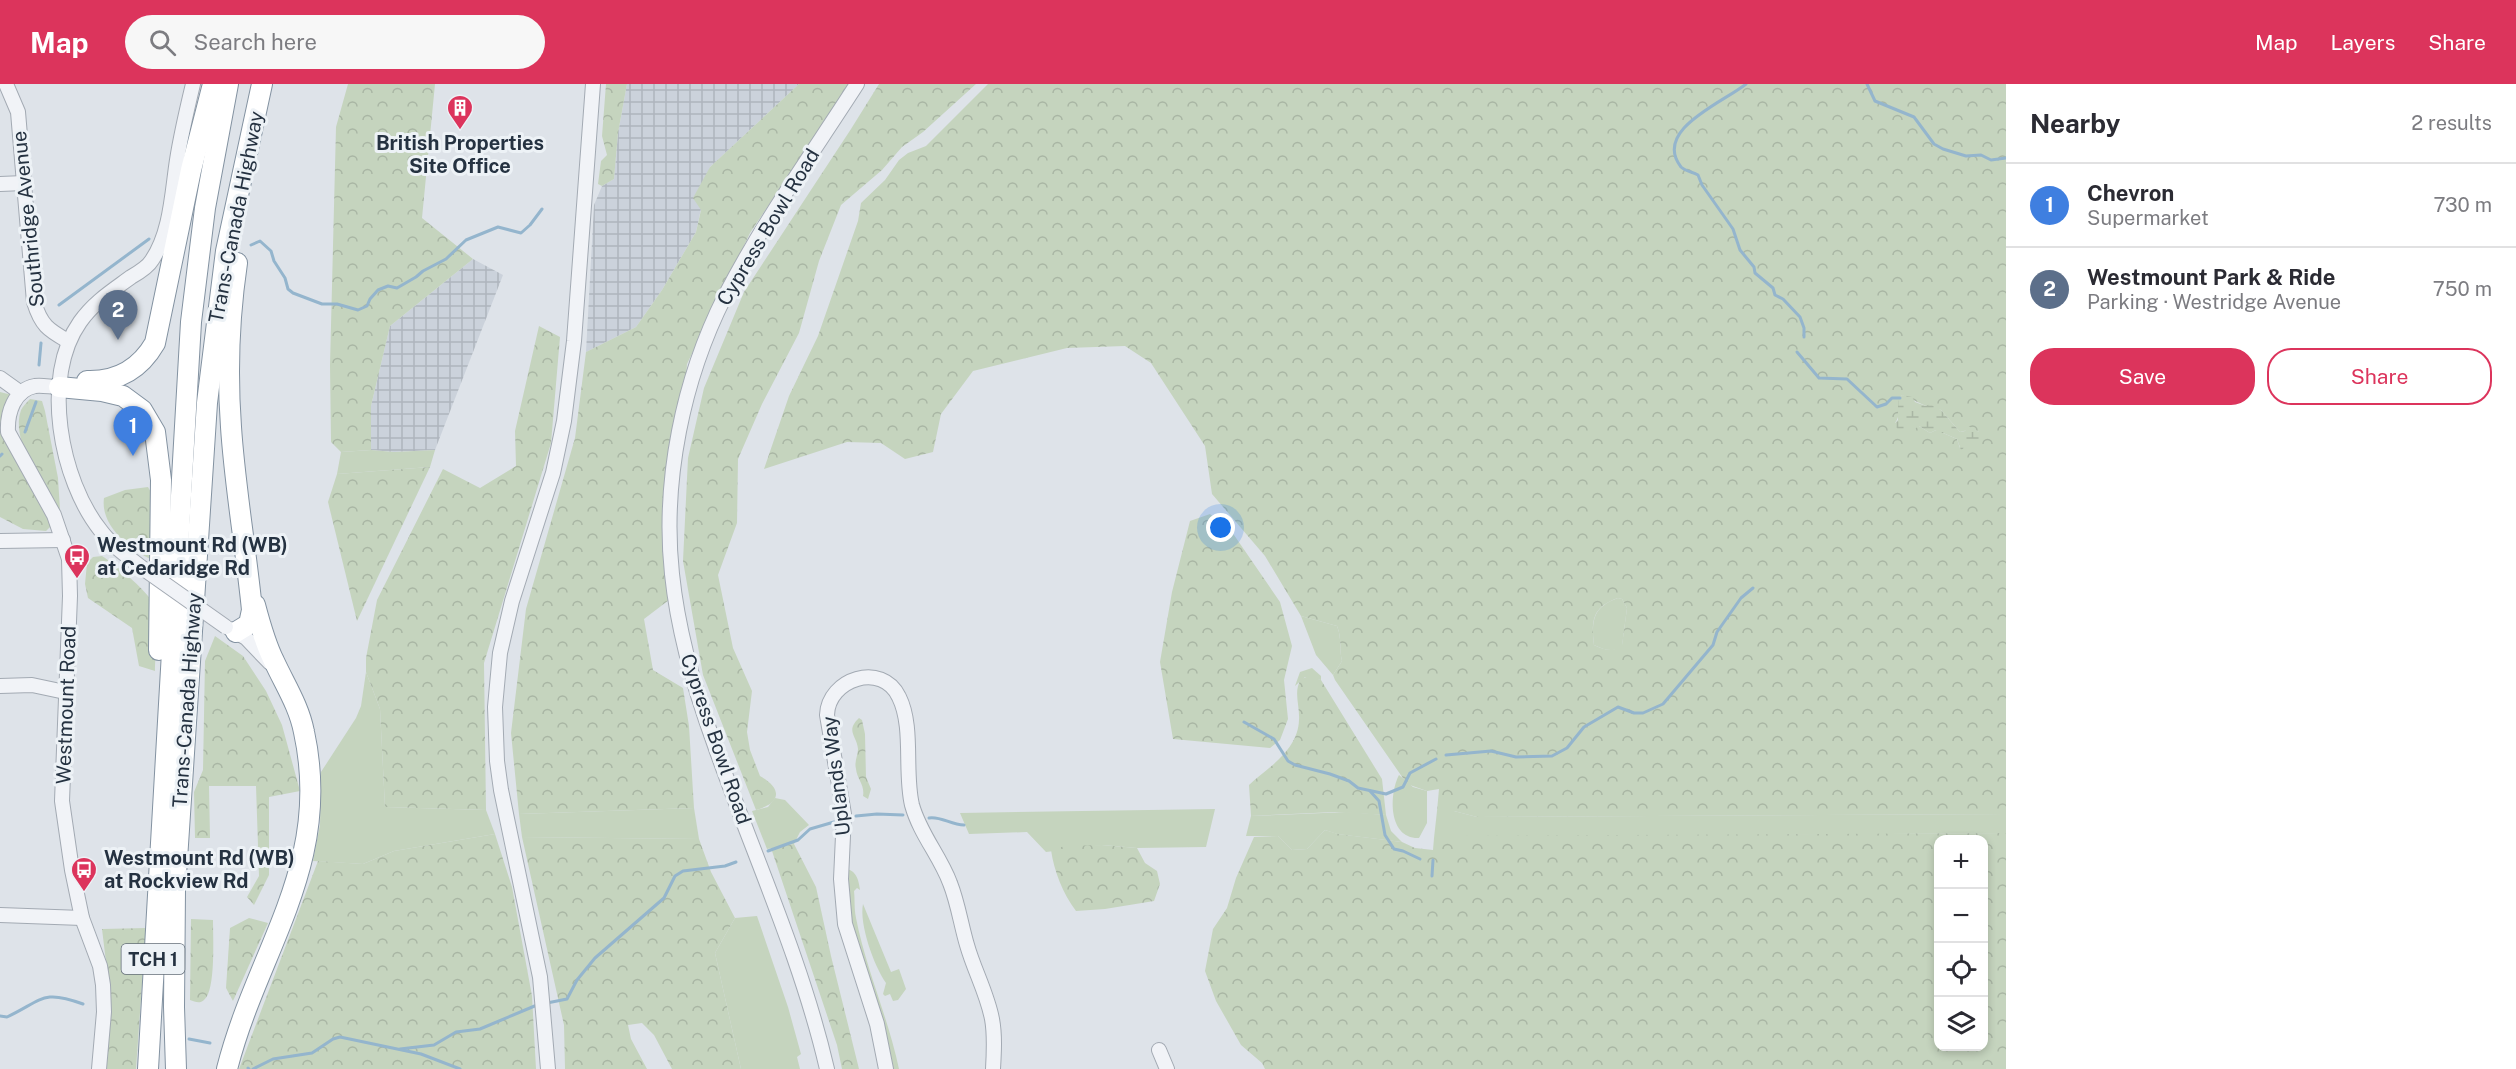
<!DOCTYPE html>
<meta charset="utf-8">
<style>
:root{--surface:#fff;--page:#f7f7f7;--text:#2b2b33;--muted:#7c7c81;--line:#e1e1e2;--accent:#dc345c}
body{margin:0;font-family:"Public Sans",sans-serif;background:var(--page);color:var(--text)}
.controls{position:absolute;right:18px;bottom:18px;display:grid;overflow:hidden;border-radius:12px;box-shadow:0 3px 9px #0003}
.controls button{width:54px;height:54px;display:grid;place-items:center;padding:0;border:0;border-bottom:2px solid var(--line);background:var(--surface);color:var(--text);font:30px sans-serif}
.you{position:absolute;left:1221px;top:444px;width:21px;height:21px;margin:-15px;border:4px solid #fff;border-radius:50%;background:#1a73e8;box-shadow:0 0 0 9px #1a73e833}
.badge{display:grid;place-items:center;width:39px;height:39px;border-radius:50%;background:var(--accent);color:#fff;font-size:20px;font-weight:700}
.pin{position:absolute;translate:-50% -50px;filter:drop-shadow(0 2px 3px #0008)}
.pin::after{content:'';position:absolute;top:32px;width:21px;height:18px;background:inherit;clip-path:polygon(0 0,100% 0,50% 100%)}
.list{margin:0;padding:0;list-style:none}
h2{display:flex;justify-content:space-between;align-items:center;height:78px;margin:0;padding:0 24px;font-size:26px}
h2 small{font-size:20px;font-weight:400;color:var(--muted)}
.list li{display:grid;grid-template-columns:39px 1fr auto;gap:18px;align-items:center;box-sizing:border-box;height:84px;padding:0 24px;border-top:2px solid var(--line)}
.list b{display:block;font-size:22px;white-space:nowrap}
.list p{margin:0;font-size:20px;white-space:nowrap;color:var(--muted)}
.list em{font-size:20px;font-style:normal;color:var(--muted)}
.actions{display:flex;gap:12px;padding:18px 24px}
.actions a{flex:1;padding:14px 0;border:2px solid var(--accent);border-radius:24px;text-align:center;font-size:21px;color:var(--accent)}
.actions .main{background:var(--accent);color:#fff}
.icon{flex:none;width:33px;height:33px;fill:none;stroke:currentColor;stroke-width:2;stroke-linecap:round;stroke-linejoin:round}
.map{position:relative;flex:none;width:2006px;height:985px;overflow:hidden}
header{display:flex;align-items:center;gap:36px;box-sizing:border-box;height:84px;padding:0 30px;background:var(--accent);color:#fff}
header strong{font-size:28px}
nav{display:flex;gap:33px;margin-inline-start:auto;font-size:21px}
.search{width:420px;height:54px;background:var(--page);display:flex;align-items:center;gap:15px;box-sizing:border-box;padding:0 21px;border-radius:33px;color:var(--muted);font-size:22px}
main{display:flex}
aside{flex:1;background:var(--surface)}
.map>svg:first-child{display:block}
</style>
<header>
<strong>Map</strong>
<div class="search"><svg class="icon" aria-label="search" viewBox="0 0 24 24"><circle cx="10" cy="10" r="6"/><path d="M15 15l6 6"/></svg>Search here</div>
<nav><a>Map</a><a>Layers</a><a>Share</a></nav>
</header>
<main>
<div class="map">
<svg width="2006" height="985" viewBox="0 0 2006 985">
<defs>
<pattern id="industrial-grid" width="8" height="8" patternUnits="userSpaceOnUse" patternTransform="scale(1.5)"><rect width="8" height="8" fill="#cbd2db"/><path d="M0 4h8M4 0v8" fill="none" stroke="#aeb5bd"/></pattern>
<pattern id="forest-crowns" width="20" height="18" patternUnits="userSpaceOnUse" patternTransform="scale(1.5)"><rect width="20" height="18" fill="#c5d4be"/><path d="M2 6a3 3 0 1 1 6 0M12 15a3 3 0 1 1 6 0" fill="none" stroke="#a9b6a4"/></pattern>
<pattern id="wetland-marsh" width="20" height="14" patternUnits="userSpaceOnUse" patternTransform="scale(1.5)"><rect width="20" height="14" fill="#c5d4be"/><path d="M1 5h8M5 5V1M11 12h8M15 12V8" fill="none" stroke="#a9b6a4"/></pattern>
</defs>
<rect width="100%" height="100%" fill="#dee3e9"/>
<!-- industrial -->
<g fill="url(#industrial-grid)">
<polygon points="627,0 799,0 710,83 696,148 662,206 636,243 586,268 594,121 602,102 614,95 618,49"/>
<polygon points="473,175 503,191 435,366 394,368 371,366 371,322 390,242"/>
</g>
<!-- grass -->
<g fill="#c5d4be">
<polygon points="371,366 394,368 435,366 430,383 337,390 341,368"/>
<path d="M1618,514L1622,515L1627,524L1622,562C1612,569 1605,566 1594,561C1591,536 1593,523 1618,514Z"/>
<path d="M1301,532L1337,542C1342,554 1339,565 1342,577L1333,591L1316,571Z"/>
<polygon points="1312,584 1321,592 1321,596 1305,593 1295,602 1300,588"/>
<polygon points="366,588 380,625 385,723 486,726 495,750 394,767 363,780 313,777 320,741 321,688 356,634 361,622"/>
<path d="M1399,691L1413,703L1427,707V739L1419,754C1388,755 1389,710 1399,691Z"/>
<polygon points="775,714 785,716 809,741 800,748 794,760 767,765 752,727 768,723"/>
<polygon points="694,724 699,755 522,753 519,730"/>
<polygon points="1215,725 1206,763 1137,764 1102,761 1046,768 1027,748 969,750 960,729"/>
<polygon points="1437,727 1454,727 1477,733 2006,730 2006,749 1434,754"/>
<polygon points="1347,728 1386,731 1391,747 1402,758 1337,750 1325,746 1307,765 1292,766 1278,752 1246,752 1251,732"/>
<path d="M847,785C857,787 859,798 860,806L857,804L854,807C855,816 854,824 856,834C866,885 888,933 899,985H892L882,940L850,836Z"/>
<path d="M863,820L891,888L899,885L906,905L898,916L893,917L890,910L885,912L883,910L886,899C874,882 859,840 863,820Z"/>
<polygon points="757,832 788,923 801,970 797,973 800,985 741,985 715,869 735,834"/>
</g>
<!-- forest -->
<g fill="url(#forest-crowns)" fill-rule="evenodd">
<polygon points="348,0 435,0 422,134 473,175 390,242 371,322 371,366 341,368 331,358 330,281 336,43"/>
<polygon points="606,0 627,0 618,49 614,95 602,102 598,100 601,77 607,71 602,52"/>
<polygon points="799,0 849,0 750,149 687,280 669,516 644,535 653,586 683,604 689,642 694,724 519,730 511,649 526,525 575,354 586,268 636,243 662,206 696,148 701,126 693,114 710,83"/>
<path d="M879,0H976L923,48L902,63L882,86L841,121L819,177L799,249L762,320L738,375L737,439L718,491L733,564L752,607L747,648L750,666L760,692C782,704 782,719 756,726L703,591L683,477L688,374L704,304L744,208L851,45Z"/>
<path d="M988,0H2006V730L1477,733L1454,727H1437L1439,705L1427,707L1407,700L1335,596L1333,591L1342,577C1339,565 1342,554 1337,542L1301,532L1265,472L1212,410L1205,362L1151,279L1125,262L1067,264L973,287L941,330L933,368L905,375L881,359L847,358L764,385L789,312L818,252L858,137L861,119L885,96L899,76L908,69L926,62ZM1902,311L1926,322L1941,326L1960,348L1972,345L1979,348L1968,360L1960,364L1957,355L1936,346L1930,349L1919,342L1895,339C1902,331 1896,320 1902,311ZM1618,514L1622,515L1627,524L1622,561C1612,569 1605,566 1594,561C1591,535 1593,523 1618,514Z"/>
<polygon points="539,242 560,253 551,359 484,579 486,726 385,723 380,625 366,588 366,574 377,516 443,385 480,404 516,382 515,347"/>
<polygon points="0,308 12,311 3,334 6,360 51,436 51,442 46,447 23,445 0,433"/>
<path d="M30,315L42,317L45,327L58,394L60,426C42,403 10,355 21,326C23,322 27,318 30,315Z"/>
<polygon points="430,383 357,537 328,418 337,390"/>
<path d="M148,403L153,412L152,476C130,465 100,442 104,414L125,406Z"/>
<polygon points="1210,430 1234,451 1280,518 1292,562 1284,596 1288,635 1280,656 1270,664 1173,655 1160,578 1172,508 1190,437"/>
<path d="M102,472C115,480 152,510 156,525C159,537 155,572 155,587L139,582L132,544L88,514L85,500L87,479L93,473Z"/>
<polygon points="215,552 243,572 266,607 282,641 300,707 269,713 269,791 254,821 247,813 259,792 256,702 209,702 210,754 195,754 194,708 203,686 205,577"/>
<path d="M1309,592L1321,596L1382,695L1386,731L1335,728L1251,732L1249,701C1269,683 1298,666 1299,636C1300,621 1293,608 1301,595Z"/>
<path d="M859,634L862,636L865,650L866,693L871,705L868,715L863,712C865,701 857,695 856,685C854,678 858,671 858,665C857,652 845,647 859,634Z"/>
<path d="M1325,746L1338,750L1402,758L1415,764L1433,766L1434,754L1453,752L2006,749V985H1265L1262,979L1241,961L1216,917L1205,887L1213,845L1227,824L1236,794L1254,753L1278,752L1292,766L1307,765ZM1938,756H1984V962H1938Z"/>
<polygon points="495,750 512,803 532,912 536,985 239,985 318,777 363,780 394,767"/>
<polygon points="522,753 699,755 711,788 735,834 715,869 741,985 672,985 654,951 642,939 628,941 631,955 647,985 565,985 564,941"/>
<polygon points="794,760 816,803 831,872 859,985 842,985 837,961 771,764"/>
<path d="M1102,761L1137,764L1145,779L1157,787L1160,800L1154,817L1105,825L1076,827C1063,810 1054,787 1051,766L1065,762Z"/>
<polygon points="249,834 268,839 233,917 226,904 230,844"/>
<path d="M191,835L213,836C213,852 216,907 204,916C200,920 195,918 190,916Z"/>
<polygon points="146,844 136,985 106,985 110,911 102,845"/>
</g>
<!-- wetland -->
<polygon fill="url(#wetland-marsh)" points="1902,311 1912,313 1915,318 1926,322 1930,320 1941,326 1960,348 1965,347 1968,342 1979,348 1980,357 1973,358 1961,366 1957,355 1943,349 1937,349 1936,346 1930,349 1919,342 1907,350 1898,347 1895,339 1898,336 1898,316"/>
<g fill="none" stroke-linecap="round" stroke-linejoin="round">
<!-- stream -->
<g stroke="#94b5cd" stroke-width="3">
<path d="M1746,0C1724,18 1652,46 1681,83C1685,87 1693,88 1698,91L1702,101L1733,145L1740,166L1754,183L1755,189L1773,204L1775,211L1783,215L1800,233L1804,244V253"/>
<polyline points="1867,0 1875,17 1914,33 1934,60 1943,65 1966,72 1981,71 1991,76 2006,74"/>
<polyline points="251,161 260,157 271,167 274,177 285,194 288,205 293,209 322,220 337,220 358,226 367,222 370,215 378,206 388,202 397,204 416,193 423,187 446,175 466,156 498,143 521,149 530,141 542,125"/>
<polyline points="59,221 149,155"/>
<polyline points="1797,268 1819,294 1847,295 1877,323 1886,320 1892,314 1900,314"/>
<polyline points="39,281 41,259"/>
<polyline points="25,348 36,318"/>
<polyline points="0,372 2,370"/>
<polyline points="1244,638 1274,655 1288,677 1295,681 1330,690 1349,697 1358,704 1386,710 1403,703 1410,689 1436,675"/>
<polyline points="1446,671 1491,667 1516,673 1552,672 1567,664 1584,643 1618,623 1634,629 1643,629 1663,620 1713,561 1717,548 1741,514 1753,504"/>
<polyline points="1370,707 1379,717 1385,751 1394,765 1403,767 1420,775"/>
<polyline points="856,732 877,730 903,731"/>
<path d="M929,734C941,732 951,741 964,741"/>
<polyline points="768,767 798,756 810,745 834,738"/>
<polyline points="1432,792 1433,776"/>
<polyline points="547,919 567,915 577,896 595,874 664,814 675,792 683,787 725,782 736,778"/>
<path d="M0,932L7,933C43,916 42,905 83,920"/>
<polyline points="189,955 210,959"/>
<polyline points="400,965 434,961 456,948 480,945 537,921"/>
<polyline points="248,984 249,985"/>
<polyline points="253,985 273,975 312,969 333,955 340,953 421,970 460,985"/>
</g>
<defs>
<g id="minor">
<path d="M6,0L18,28L34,218C41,241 48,246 68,257"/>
<polyline points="0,100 24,99"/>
<polyline points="0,294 21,309"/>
<path d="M59,303C51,303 42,301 35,302C14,306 7,329 8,348L54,431L69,475L70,512L62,717L72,786L82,834L100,882L103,901L104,928L99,985"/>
<polyline points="0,457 63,456"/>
<path d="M141,483C127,472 112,462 101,447C60,396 41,293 80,238C94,218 112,207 131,193C138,189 148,183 152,176C171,148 172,108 177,76C181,50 187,25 193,0"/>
<polyline points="230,545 246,554 270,579"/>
<polyline points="0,602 32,601 65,608"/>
<polyline points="0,831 82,834"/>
<polyline points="1159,966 1167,985"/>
<polyline points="548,985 540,893 501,706 497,677 495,623 500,569 512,517 553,389 564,337 574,257 593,0"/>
<path d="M827,985C801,873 752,768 714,659C694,604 678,548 672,490C662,397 683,295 725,212C763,138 812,70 857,0"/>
<path d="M886,985L877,940L845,840L841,795L844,730L827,631C828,595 882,577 899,613C914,643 904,688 912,721C920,750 940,772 950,799C958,819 961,841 967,861C974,886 987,909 992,935C995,951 994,968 993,985"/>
</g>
<g id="highway">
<path d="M87,297C117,298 140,285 155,259L191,86L213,0"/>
<polyline points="59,303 102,307 123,312 142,326 155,348 161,396 159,566"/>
<path d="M236,548L249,540L252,526C246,465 235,404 231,343C227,288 229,233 237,179"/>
<polyline points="148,985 191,238 205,124 228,0"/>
<polyline points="176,985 174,923 175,806 207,319 226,167 262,0"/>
<path d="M227,985C257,866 333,781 304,648C299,622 285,601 274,577C265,559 260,540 255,521"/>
</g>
</defs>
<!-- minor casing -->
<use href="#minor" stroke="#a3aab3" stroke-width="16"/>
<!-- highway casing -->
<use href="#highway" stroke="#8392a1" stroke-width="22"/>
<!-- minor -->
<use href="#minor" stroke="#f1f3f7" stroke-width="14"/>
<!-- highway -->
<use href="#highway" stroke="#fff" stroke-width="20"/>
<defs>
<polyline id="minor-bridge" points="141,483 226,543"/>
</defs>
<!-- minor-bridge casing -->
<use href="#minor-bridge" stroke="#a3aab3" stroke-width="16" stroke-linecap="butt"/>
<!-- minor-bridge -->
<use href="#minor-bridge" stroke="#f1f3f7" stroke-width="14"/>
</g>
<!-- icons -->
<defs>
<symbol id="building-pin" viewBox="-11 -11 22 30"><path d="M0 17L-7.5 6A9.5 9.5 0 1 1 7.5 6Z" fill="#dc345c" stroke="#edf2f6"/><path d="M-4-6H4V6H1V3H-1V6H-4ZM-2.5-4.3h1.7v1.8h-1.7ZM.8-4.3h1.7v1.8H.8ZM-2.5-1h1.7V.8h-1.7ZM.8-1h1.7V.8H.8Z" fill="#fff"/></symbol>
<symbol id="bus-pin" viewBox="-11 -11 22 30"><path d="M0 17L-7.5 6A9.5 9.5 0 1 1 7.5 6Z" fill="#dc345c" stroke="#edf2f6"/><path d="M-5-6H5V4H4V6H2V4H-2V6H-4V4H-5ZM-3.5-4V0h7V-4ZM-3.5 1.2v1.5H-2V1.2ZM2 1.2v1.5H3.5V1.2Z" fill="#fff"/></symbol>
</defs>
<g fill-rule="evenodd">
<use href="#building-pin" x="445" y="9" width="30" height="40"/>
<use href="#bus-pin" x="62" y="458" width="30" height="40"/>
<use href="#bus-pin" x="69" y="771" width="30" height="40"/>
</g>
<g text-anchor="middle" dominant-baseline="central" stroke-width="6" stroke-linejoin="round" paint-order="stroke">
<!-- shield labels -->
<rect fill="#edf2f6" stroke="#616c77" stroke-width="1.5" x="121.5" y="860" width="63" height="30" rx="4.5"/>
<g font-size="18" font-weight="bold" fill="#253241">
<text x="153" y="875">TCH 1</text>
</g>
<!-- poi labels -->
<g font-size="20" font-weight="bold" fill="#253241" stroke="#edf2f6" text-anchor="start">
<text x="460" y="59" text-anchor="middle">British Properties<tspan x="460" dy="23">Site Office</tspan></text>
<text x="97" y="461">Westmount Rd (WB)<tspan x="97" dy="23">at Cedaridge Rd</tspan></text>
<text x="104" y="774">Westmount Rd (WB)<tspan x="104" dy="23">at Rockview Rd</tspan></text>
</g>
<!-- street labels -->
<g font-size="20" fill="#253241" stroke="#edf2f6">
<text transform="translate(236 133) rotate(-79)">Trans-Canada Highway</text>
<text transform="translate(28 135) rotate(-96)">Southridge Avenue</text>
<text transform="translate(768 143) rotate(-59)">Cypress Bowl Road</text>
<text transform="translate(187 616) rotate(-86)">Trans-Canada Highway</text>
<text transform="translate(66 621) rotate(-88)">Westmount Road</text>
<text transform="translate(716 655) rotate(71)">Cypress Bowl Road</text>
<text transform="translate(836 692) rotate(-97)">Uplands Way</text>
</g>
</g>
</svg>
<div class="controls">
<button>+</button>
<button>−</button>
<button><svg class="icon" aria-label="locate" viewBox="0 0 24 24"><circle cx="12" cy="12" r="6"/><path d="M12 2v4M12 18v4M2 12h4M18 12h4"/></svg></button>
<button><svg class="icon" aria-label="layers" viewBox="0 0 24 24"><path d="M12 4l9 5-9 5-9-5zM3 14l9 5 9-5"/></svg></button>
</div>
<div class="you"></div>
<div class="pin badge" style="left:133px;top:372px;background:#3f7fe0">1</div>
<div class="pin badge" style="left:118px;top:256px;background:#5c6f8a">2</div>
</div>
<aside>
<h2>Nearby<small>2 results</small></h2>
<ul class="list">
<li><span class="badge" style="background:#3f7fe0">1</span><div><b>Chevron</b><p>Supermarket</p></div><em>730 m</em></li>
<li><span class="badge" style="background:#5c6f8a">2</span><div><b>Westmount Park &amp; Ride</b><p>Parking · Westridge Avenue</p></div><em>750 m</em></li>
</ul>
<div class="actions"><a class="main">Save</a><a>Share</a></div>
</aside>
</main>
